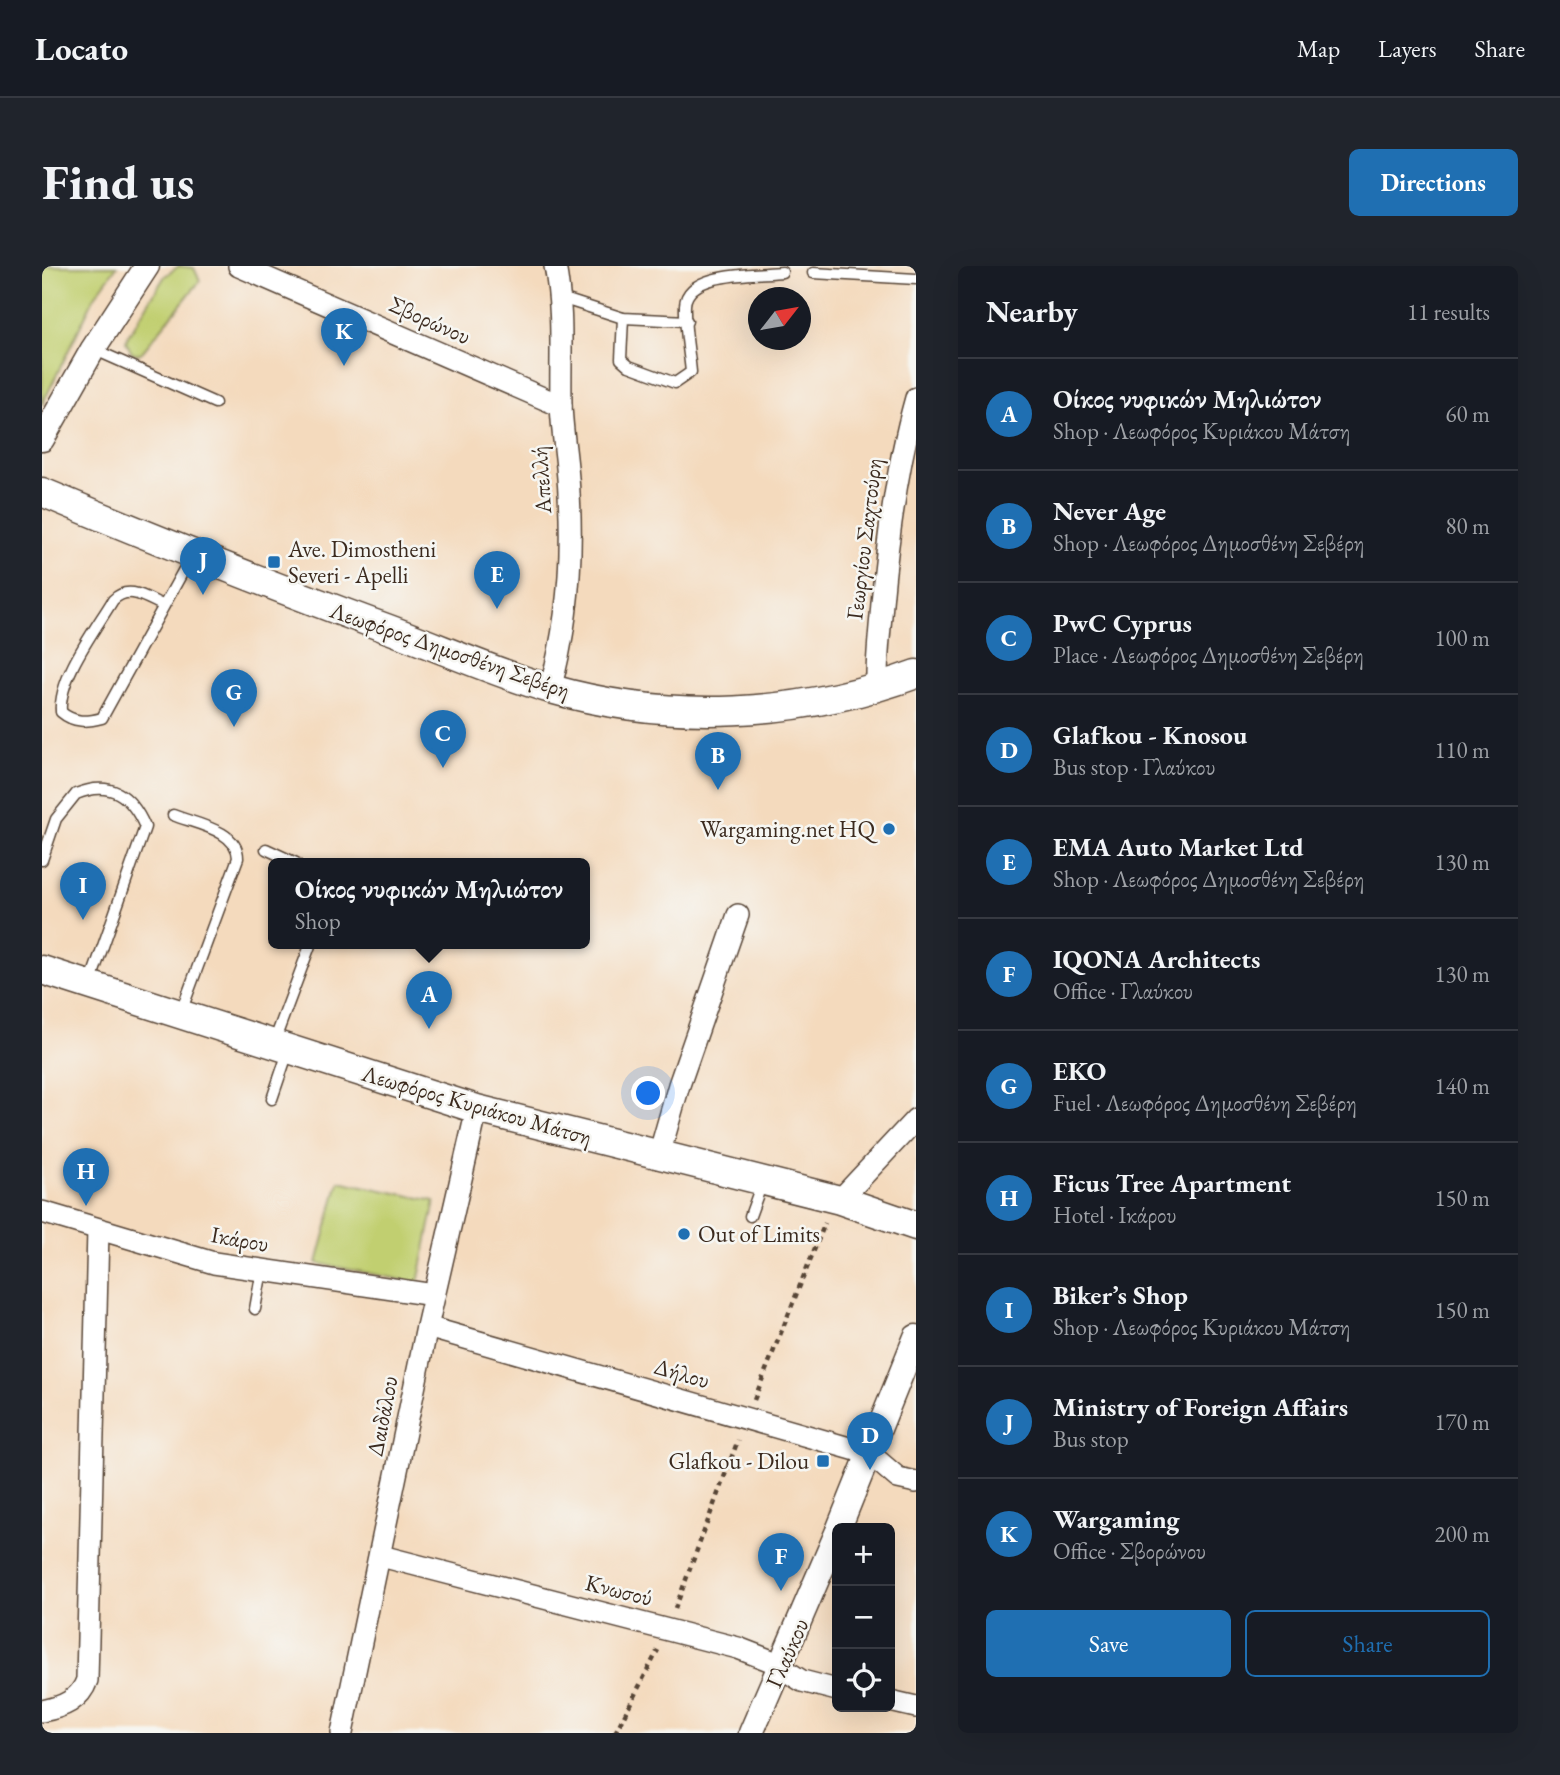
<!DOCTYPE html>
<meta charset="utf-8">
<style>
:root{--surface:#171b24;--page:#20242c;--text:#f1f3f6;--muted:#9ea1a6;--line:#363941;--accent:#1f6fb2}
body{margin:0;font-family:"EB Garamond",serif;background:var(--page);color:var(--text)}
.controls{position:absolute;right:21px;bottom:21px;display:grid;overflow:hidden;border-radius:10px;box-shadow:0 7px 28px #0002}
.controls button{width:63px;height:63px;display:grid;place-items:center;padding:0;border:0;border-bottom:2px solid var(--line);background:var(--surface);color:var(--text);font:35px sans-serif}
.compass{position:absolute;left:706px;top:21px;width:63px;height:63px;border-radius:50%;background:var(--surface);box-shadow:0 7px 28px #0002;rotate:59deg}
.you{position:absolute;left:607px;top:828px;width:24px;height:24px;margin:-18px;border:5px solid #fff;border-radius:50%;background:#1a73e8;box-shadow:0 0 0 10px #1a73e833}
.badge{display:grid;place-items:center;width:46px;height:46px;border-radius:50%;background:var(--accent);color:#fff;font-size:23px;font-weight:700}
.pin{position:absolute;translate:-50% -58px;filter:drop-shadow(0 2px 4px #0008)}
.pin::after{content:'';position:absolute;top:37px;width:24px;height:21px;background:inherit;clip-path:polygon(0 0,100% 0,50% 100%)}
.popup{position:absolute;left:226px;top:592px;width:322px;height:91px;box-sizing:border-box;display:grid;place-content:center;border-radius:10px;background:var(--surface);filter:drop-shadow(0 2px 5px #0005);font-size:23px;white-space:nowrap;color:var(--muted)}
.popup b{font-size:26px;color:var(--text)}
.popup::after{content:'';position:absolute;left:50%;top:100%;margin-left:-14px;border:14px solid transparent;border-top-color:var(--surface)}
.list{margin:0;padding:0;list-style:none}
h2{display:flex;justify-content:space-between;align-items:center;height:91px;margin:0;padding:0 28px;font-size:30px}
h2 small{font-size:23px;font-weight:400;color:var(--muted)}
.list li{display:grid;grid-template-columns:46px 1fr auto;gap:21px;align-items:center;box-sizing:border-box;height:112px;padding:0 28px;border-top:2px solid var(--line)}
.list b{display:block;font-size:26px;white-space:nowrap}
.list p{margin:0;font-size:23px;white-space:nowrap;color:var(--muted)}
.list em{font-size:23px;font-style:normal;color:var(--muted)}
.actions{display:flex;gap:14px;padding:21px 28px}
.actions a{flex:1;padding:16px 0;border:2px solid var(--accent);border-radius:10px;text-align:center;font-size:24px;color:var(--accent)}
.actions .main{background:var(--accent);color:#fff}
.icon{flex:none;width:38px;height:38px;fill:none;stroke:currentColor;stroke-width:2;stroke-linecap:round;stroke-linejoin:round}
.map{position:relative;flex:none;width:874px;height:1467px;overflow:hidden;border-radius:10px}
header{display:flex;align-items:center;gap:42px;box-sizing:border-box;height:98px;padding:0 35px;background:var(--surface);border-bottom:2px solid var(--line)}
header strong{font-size:33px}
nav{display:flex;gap:38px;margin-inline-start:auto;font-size:24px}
.intro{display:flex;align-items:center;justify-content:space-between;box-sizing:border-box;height:168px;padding:0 42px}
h1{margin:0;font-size:49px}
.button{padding:18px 32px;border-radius:10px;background:var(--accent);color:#fff;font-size:24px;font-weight:700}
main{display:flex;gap:42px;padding:0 42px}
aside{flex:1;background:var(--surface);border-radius:10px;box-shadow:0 7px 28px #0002}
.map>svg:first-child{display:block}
</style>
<header>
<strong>Locato</strong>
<nav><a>Map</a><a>Layers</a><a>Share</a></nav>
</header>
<div class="intro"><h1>Find us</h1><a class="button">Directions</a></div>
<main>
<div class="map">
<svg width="874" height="1467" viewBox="0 0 874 1467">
<rect width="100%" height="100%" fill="#f6f6f2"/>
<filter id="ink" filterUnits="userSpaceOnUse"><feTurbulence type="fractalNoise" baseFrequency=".0143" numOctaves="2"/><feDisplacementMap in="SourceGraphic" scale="14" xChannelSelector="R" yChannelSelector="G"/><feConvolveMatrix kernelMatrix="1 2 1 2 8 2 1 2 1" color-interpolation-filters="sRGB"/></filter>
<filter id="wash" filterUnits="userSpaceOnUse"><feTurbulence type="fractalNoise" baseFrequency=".00686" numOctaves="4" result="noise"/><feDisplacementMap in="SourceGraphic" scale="28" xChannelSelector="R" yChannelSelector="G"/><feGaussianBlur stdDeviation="1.57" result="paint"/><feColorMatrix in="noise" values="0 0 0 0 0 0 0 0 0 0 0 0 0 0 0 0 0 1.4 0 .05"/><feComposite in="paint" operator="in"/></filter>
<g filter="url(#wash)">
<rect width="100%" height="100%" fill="#f4dabd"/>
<!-- green -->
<g fill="#c1cf70" stroke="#7e7c47" stroke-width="2">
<polygon points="0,0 75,0 52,32 0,139"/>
<polygon points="137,0 152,2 158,15 101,85 97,88 90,87 84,76 86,70 123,10"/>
<polygon points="297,915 393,935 376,1017 275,997"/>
</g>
</g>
<g filter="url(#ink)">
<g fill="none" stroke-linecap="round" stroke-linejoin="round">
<defs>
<g id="service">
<polyline points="771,7 874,13"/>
<polyline points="519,32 581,52 645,55"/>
<path d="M581,52L579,93L587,100L633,117L649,106C647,84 642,61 643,39C645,5 715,9 740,6"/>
<polyline points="51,83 173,137"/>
<path d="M122,340C104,332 87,318 71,334C53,364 16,412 19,446C32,457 45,456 60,452L150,289"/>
<path d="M131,549C153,558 196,564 196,592L139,746"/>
<polyline points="224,583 254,597"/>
<path d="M0,594L14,553L34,528C69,514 89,529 103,561L48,717"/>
<polyline points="232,776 269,677"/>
<polyline points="230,833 247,783"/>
<polyline points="708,950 720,917"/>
<polyline points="213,1043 220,1004"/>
</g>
<g id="minor">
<polyline points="197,0 519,140"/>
<path d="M508,423C526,359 531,294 527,228C526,198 520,168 519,138C518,91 522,46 513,0"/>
<path d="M835,423C834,393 838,366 840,337C846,268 855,199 874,132"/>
<polyline points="617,889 637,819 696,649"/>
<polyline points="798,934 874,853"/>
<polyline points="0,946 172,997 392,1029"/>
<polyline points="385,1061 828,1188 856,1212 874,1216"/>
<polyline points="339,1290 696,1382 727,1394 760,1415 795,1424"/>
<polyline points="848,1435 874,1441"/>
<path d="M0,1445C21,1441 38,1434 45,1414L56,964"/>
<polyline points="300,1467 385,1061 435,843"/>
</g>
<g id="tertiary">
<polyline points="0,173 51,83 105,0"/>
<polyline points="797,1262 874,1071"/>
<polyline points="709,1467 795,1267"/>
</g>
<g id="secondary">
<path d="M0,226C110,272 219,316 330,357C390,378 449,406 509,423C628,457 758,451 874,408"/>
<polyline points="0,704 435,843 798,934 874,960"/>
</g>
</defs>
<!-- service casing -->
<use href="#service" stroke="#574436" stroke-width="13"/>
<!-- minor casing -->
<use href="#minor" stroke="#574436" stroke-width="24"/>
<!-- tertiary casing -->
<use href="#tertiary" stroke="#574436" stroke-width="27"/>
<!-- secondary casing -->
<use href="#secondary" stroke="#574436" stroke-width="31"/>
<!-- path -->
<g stroke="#574436" stroke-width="4.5" stroke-dasharray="5 5" stroke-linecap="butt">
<polyline points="712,1134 783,957"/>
<polyline points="633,1343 696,1174"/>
<polyline points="573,1467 616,1384"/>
</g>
<!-- service -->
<use href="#service" stroke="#fff" stroke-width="10"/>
<!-- minor -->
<use href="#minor" stroke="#fff" stroke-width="21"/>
<!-- tertiary -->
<use href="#tertiary" stroke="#fff" stroke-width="24"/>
<!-- secondary -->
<use href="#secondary" stroke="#fff" stroke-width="28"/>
</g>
</g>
<!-- markers -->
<g fill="#1f6fb2" stroke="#f6f6f2" stroke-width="2.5">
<rect x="225" y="289" width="14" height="14" rx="3.5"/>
<circle cx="847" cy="563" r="7"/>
<circle cx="642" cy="968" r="7"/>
<rect x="774" y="1188" width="14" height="14" rx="3.5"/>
</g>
<g text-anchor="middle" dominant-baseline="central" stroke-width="5" stroke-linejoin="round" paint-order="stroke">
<!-- street labels -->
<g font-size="23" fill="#3b2a1e" stroke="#f6f6f2">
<text transform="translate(388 54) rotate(24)">Σβορώνου</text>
<text transform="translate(499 214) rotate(-94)">Απελλή</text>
<text transform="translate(822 273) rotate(-83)">Γεωργίου Σαχτούρη</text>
<text transform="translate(408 384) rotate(19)">Λεωφόρος Δημοσθένη Σεβέρη</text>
<text transform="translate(435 839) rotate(16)">Λεωφόρος Κυριάκου Μάτση</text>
<text transform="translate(198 973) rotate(10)">Ικάρου</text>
<text transform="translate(640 1107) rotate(16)">Δήλου</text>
<text transform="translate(340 1150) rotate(-79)">Δαιδάλου</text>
<text transform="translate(577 1324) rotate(14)">Κνωσού</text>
<text transform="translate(745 1387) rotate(-66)">Γλαύκου</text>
</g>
<!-- poi labels -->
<g font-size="23" fill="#3b2a1e" stroke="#f6f6f2" text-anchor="start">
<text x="246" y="283">Ave. Dimostheni<tspan x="246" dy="26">Severi - Apelli</tspan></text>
<text x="833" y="563" text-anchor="end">Wargaming.net HQ</text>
<text x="656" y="968">Out of Limits</text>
<text x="767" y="1195" text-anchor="end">Glafkou - Dilou</text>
</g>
</g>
</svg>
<div class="controls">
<button>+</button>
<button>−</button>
<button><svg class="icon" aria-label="locate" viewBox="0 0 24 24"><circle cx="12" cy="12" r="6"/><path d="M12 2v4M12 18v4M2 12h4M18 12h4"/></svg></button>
</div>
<svg class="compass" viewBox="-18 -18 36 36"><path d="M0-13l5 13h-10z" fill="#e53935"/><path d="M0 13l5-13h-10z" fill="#9ea1a6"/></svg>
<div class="you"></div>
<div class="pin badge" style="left:387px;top:763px">A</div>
<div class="popup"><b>Οίκος νυφικών Μηλιώτον</b>Shop</div>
<div class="pin badge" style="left:676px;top:524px">B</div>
<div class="pin badge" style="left:401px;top:502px">C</div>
<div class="pin badge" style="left:828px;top:1204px">D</div>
<div class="pin badge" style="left:455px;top:343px">E</div>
<div class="pin badge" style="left:739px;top:1325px">F</div>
<div class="pin badge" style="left:192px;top:461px">G</div>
<div class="pin badge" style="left:44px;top:940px">H</div>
<div class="pin badge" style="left:41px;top:654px">I</div>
<div class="pin badge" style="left:161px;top:329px">J</div>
<div class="pin badge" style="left:302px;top:100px">K</div>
</div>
<aside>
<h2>Nearby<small>11 results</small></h2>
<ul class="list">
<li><span class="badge">A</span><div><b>Οίκος νυφικών Μηλιώτον</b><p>Shop · Λεωφόρος Κυριάκου Μάτση</p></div><em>60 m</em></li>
<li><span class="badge">B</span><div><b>Never Age</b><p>Shop · Λεωφόρος Δημοσθένη Σεβέρη</p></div><em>80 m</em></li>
<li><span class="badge">C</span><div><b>PwC Cyprus</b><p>Place · Λεωφόρος Δημοσθένη Σεβέρη</p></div><em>100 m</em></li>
<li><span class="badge">D</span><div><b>Glafkou - Knosou</b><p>Bus stop · Γλαύκου</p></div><em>110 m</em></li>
<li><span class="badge">E</span><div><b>EMA Auto Market Ltd</b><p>Shop · Λεωφόρος Δημοσθένη Σεβέρη</p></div><em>130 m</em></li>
<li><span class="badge">F</span><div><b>IQONA Architects</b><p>Office · Γλαύκου</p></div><em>130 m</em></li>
<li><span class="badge">G</span><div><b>EKO</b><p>Fuel · Λεωφόρος Δημοσθένη Σεβέρη</p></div><em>140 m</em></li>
<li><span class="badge">H</span><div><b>Ficus Tree Apartment</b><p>Hotel · Ικάρου</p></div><em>150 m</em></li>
<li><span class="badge">I</span><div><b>Biker’s Shop</b><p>Shop · Λεωφόρος Κυριάκου Μάτση</p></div><em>150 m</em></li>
<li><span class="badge">J</span><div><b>Ministry of Foreign Affairs</b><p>Bus stop</p></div><em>170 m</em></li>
<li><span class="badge">K</span><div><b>Wargaming</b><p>Office · Σβορώνου</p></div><em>200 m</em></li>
</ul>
<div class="actions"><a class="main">Save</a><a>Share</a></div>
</aside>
</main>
